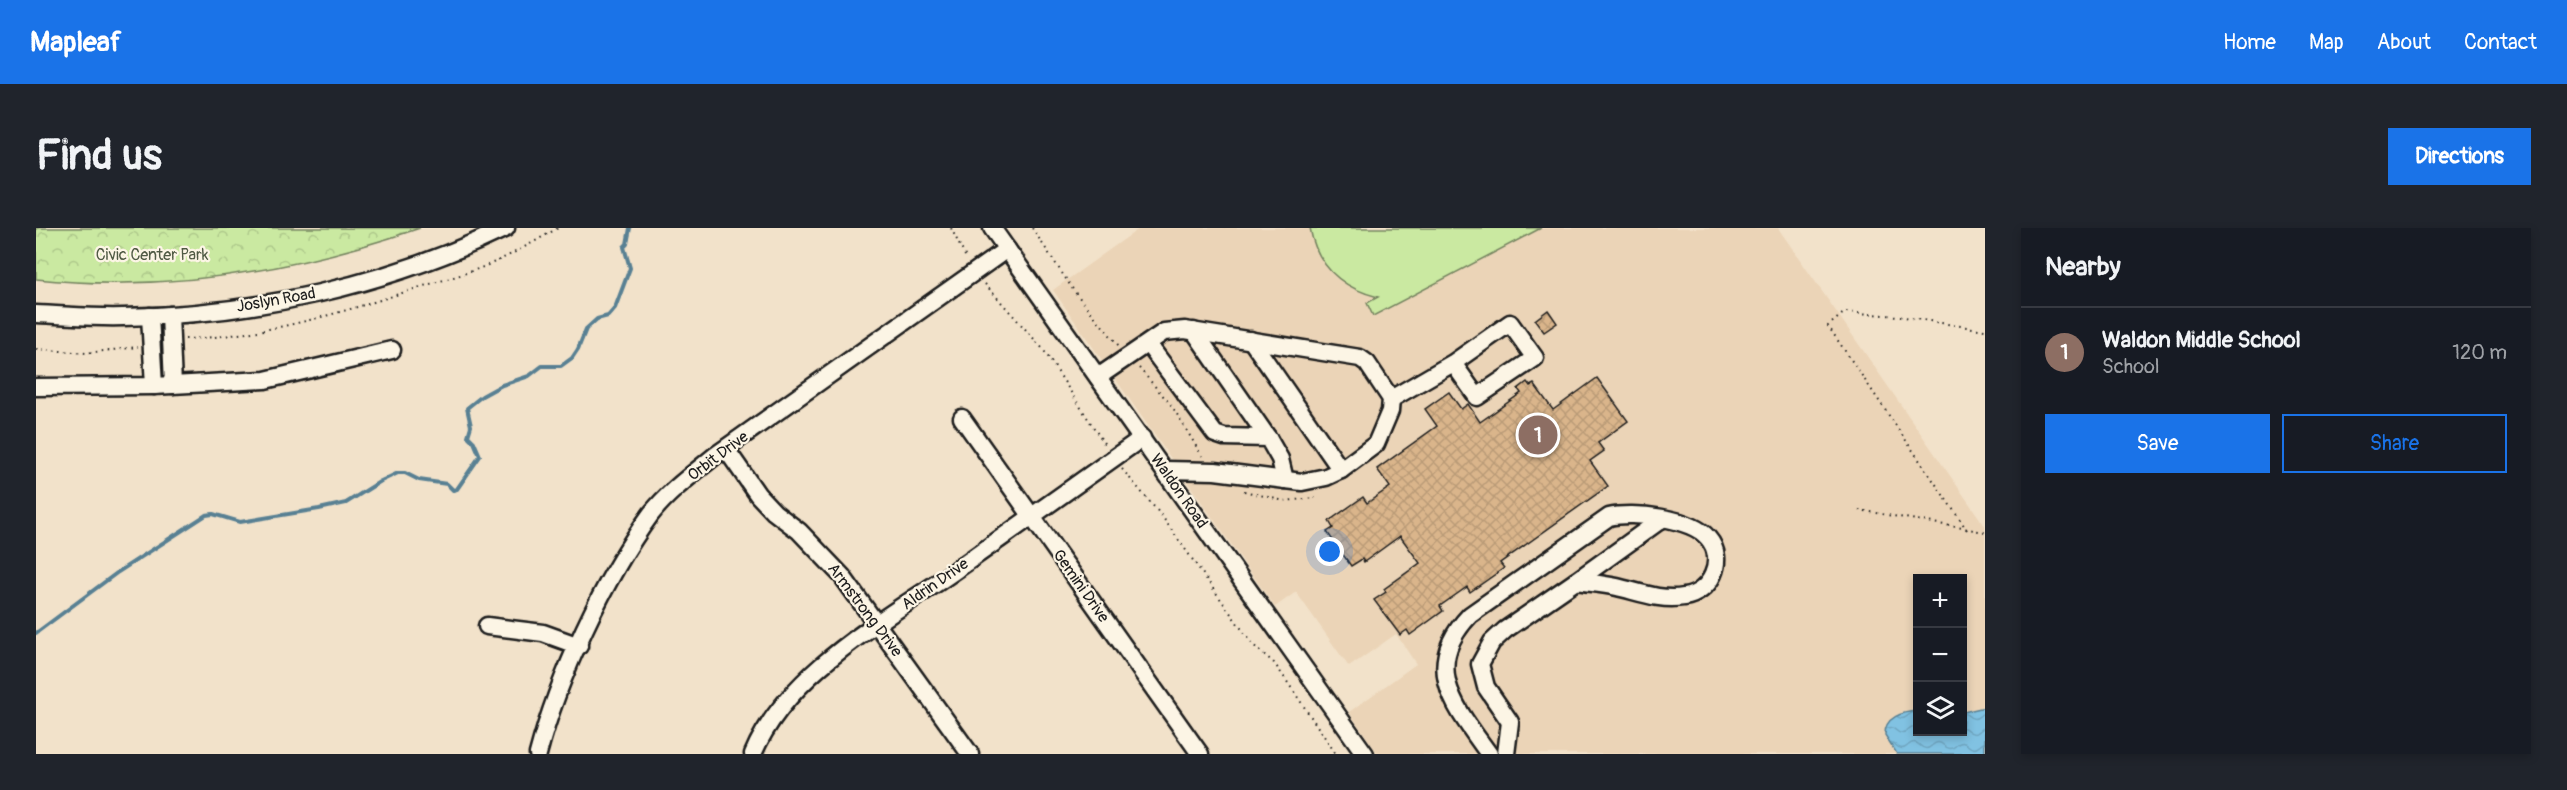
<!DOCTYPE html>
<meta charset="utf-8">
<style>
:root{--surface:#171b24;--page:#20242c;--text:#f1f3f6;--muted:#9ea1a6;--line:#363941;--accent:#1a73e8}
body{margin:0;font-family:Pangolin,sans-serif;background:var(--page);color:var(--text)}
.controls{position:absolute;right:18px;bottom:18px;display:grid;overflow:hidden;border-radius:0px;box-shadow:0 3px 9px #0003}
.controls button{width:54px;height:54px;display:grid;place-items:center;padding:0;border:0;border-bottom:2px solid var(--line);background:var(--surface);color:var(--text);font:30px sans-serif}
.you{position:absolute;left:1294px;top:324px;width:21px;height:21px;margin:-15px;border:4px solid #fff;border-radius:50%;background:#1a73e8;box-shadow:0 0 0 9px #1a73e833}
.badge{display:grid;place-items:center;width:39px;height:39px;border-radius:50%;background:var(--accent);color:#fff;font-size:20px;font-weight:700}
.pin{position:absolute;translate:-50% -50%;border:3px solid #fff;box-shadow:0 2px 6px #0006}
.list{margin:0;padding:0;list-style:none}
h2{display:flex;justify-content:space-between;align-items:center;height:78px;margin:0;padding:0 24px;font-size:26px}
h2 small{font-size:20px;font-weight:400;color:var(--muted)}
.list li{display:grid;grid-template-columns:39px 1fr auto;gap:18px;align-items:center;box-sizing:border-box;height:90px;padding:0 24px;border-top:2px solid var(--line)}
.list b{display:block;font-size:22px;white-space:nowrap}
.list p{margin:0;font-size:20px;white-space:nowrap;color:var(--muted)}
.list em{font-size:20px;font-style:normal;color:var(--muted)}
.actions{display:flex;gap:12px;padding:18px 24px}
.actions a{flex:1;padding:14px 0;border:2px solid var(--accent);border-radius:0px;text-align:center;font-size:21px;color:var(--accent)}
.actions .main{background:var(--accent);color:#fff}
.icon{flex:none;width:33px;height:33px;fill:none;stroke:currentColor;stroke-width:2;stroke-linecap:round;stroke-linejoin:round}
.map{position:relative;flex:none;width:1949px;height:526px;overflow:hidden;border-radius:0px}
header{display:flex;align-items:center;gap:36px;box-sizing:border-box;height:84px;padding:0 30px;background:var(--accent);color:#fff}
header strong{font-size:28px}
nav{display:flex;gap:33px;margin-inline-start:auto;font-size:21px}
.intro{display:flex;align-items:center;justify-content:space-between;box-sizing:border-box;height:144px;padding:0 36px}
h1{margin:0;font-size:42px}
.button{padding:15px 27px;border-radius:0px;background:var(--accent);color:#fff;font-size:21px;font-weight:700}
main{display:flex;gap:36px;padding:0 36px}
aside{flex:1;background:var(--surface);border-radius:0px;box-shadow:0 3px 9px #0003}
.map>svg:first-child{display:block}
</style>
<header>
<strong>Mapleaf</strong>
<nav><a>Home</a><a>Map</a><a>About</a><a>Contact</a></nav>
</header>
<div class="intro"><h1>Find us</h1><a class="button">Directions</a></div>
<main>
<div class="map">
<svg width="1949" height="526" viewBox="0 0 1949 526">
<defs>
<pattern id="forest-crowns" width="20" height="18" patternUnits="userSpaceOnUse" patternTransform="scale(1.5)"><rect width="20" height="18" fill="#cae9a1"/><path d="M2 6a3 3 0 1 1 6 0M12 15a3 3 0 1 1 6 0" fill="none" stroke="#adc78a"/></pattern>
<pattern id="water-waves" width="16" height="10" patternUnits="userSpaceOnUse" patternTransform="scale(1.5)"><rect width="16" height="10" fill="#81c2e2"/><path d="M0 5q4-4 8 0t8 0" fill="none" stroke="#6fa6c1"/></pattern>
<pattern id="building-cross-hatch" width="8" height="8" patternUnits="userSpaceOnUse" patternTransform="scale(1.5)"><rect width="8" height="8" fill="#dab58b"/><path d="M0 0l8 8M0 8l8-8" fill="none" stroke="#ba9b77"/></pattern>
</defs>
<rect width="100%" height="100%" fill="#f2e2ca"/>
<filter id="ink" filterUnits="userSpaceOnUse"><feTurbulence type="fractalNoise" baseFrequency=".0167" numOctaves="2"/><feDisplacementMap in="SourceGraphic" scale="12" xChannelSelector="R" yChannelSelector="G"/><feConvolveMatrix kernelMatrix="1 2 1 2 8 2 1 2 1" color-interpolation-filters="sRGB"/></filter>
<g filter="url(#ink)">
<!-- built -->
<path fill="#ebd4b7" fill-rule="evenodd" d="M1104,0H1742L1949,298V526H1342L1313,484L1380,436L1360,406L1313,439L1260,364L1239,379L1017,62ZM1882,350H1926V503H1882Z"/>
<!-- green -->
<path fill="#cae9a1" stroke="#73825e" stroke-width="1.5" d="M1274,0H1505L1337,88L1331,75L1342,69C1306,60 1281,38 1274,0Z"/>
<!-- forest -->
<path fill="url(#forest-crowns)" stroke="#73825e" stroke-width="1.5" d="M0,0H384C260,43 132,65 0,51Z"/>
<!-- water -->
<path fill="url(#water-waves)" stroke="#598093" stroke-width="1.5" d="M1949,479V526H1861L1849,507C1848,489 1867,484 1881,483L1882,503H1926L1927,484Z"/>
<g fill="none" stroke-linecap="round" stroke-linejoin="round">
<!-- stream -->
<polyline stroke="#598093" stroke-width="4" points="0,405 82,344 170,287 177,286 204,294 283,281 310,275 345,253 362,245 369,245 383,252 411,256 417,262 421,261 444,228 438,214 432,208 435,198 431,180 446,168 466,157 493,148 506,138 525,138 536,130 542,121 550,101 561,91 572,88 579,80 594,40 588,19 591,16 594,0"/>
</g>
<!-- building -->
<g fill="url(#building-cross-hatch)" stroke="#1c1c1c" stroke-width="1.5">
<polygon points="1512,82 1521,95 1508,104 1499,92"/>
<polygon points="1561,150 1592,193 1562,215 1568,223 1554,233 1572,258 1464,335 1468,340 1434,364 1431,359 1404,378 1407,383 1374,407 1371,402 1364,407 1338,372 1350,364 1348,361 1384,335 1364,308 1328,334 1326,331 1315,338 1291,304 1297,300 1293,293 1327,269 1331,275 1354,259 1341,241 1401,198 1389,181 1413,164 1425,181 1432,176 1444,194 1485,165 1482,161 1491,154 1494,158 1498,156 1517,182"/>
</g>
<g fill="none" stroke-linecap="round" stroke-linejoin="round">
<defs>
<g id="minor">
<polyline points="956,0 1329,526"/>
<path d="M0,86C29,87 58,90 87,89C218,87 352,57 470,0"/>
<polyline points="134,87 137,157"/>
<polyline points="114,88 118,158"/>
<polyline points="1158,103 1232,210"/>
<polyline points="1215,112 1305,242"/>
<polyline points="1112,116 1179,206 1188,209 1232,210 1244,231 1249,252"/>
<polyline points="1062,149 1128,104 1149,102 1324,130 1331,135 1355,171 1354,183 1340,216 1305,242 1290,249 1266,254 1179,243 1128,242"/>
<polyline points="0,159 118,158 229,152 356,122"/>
<polyline points="1355,171 1417,135 1474,95 1499,130 1441,169 1417,135"/>
<polyline points="926,190 1164,526"/>
<polyline points="690,221 722,267 738,284 763,303 806,348 934,526"/>
<polyline points="1540,353 1626,291"/>
<polyline points="451,398 507,405 543,418"/>
<path d="M502,526C522,450 568,350 615,286C632,264 658,245 680,227L971,21"/>
<path d="M717,526C752,443 849,392 920,342C982,298 1044,254 1106,210"/>
<path d="M1453,526C1420,480 1384,439 1434,387L1573,289C1596,283 1656,290 1672,310C1691,332 1674,366 1648,369C1624,373 1603,364 1581,359C1567,356 1553,355 1540,353L1469,402L1456,414L1444,436L1450,459L1474,494L1470,526"/>
</g>
</defs>
<!-- minor casing -->
<use href="#minor" stroke="#1c1c1c" stroke-width="21"/>
<!-- path -->
<g stroke="#1c1c1c" stroke-width="2" stroke-dasharray="1.5 4.5" stroke-linecap="butt">
<polyline points="915,0 930,30"/>
<polyline points="996,0 1038,63 1083,118"/>
<polyline points="1948,0 1949,2"/>
<polyline points="949,56 1007,121 1069,217"/>
<path d="M149,111C224,108 295,88 366,65C389,57 413,51 436,43C466,33 494,16 522,0"/>
<polyline points="0,121 50,125 102,119"/>
<polyline points="1103,140 1136,178 1166,228"/>
<polyline points="1086,241 1125,287 1217,417 1238,435 1248,449 1300,526"/>
<polyline points="1208,263 1248,273 1279,270"/>
<polyline points="1823,282 1949,304"/>
<polyline points="1931,302 1792,98 1809,84 1862,88 1949,102"/>
</g>
<!-- minor -->
<use href="#minor" stroke="#fcf5e5" stroke-width="16"/>
</g>
</g>
<g text-anchor="middle" dominant-baseline="central" stroke-width="4.5" stroke-linejoin="round" paint-order="stroke">
<!-- park labels -->
<g font-size="16" fill="#505a44" stroke="#fcf5e5">
<text x="116" y="27">Civic Center Park</text>
</g>
<!-- street labels -->
<g font-size="16" fill="#1c1c1c" stroke="#fcf5e5">
<text transform="translate(240 72) rotate(-10)">Joslyn Road</text>
<text transform="translate(682 228) rotate(-37)">Orbit Drive</text>
<text transform="translate(1143 263) rotate(55)">Waldon Road</text>
<text transform="translate(899 356) rotate(-35)">Aldrin Drive</text>
<text transform="translate(1045 358) rotate(55)">Gemini Drive</text>
<text transform="translate(829 382) rotate(53)">Armstrong Drive</text>
</g>
</g>
</svg>
<div class="controls">
<button>+</button>
<button>−</button>
<button><svg class="icon" aria-label="layers" viewBox="0 0 24 24"><path d="M12 4l9 5-9 5-9-5zM3 14l9 5 9-5"/></svg></button>
</div>
<div class="you"></div>
<div class="pin badge" style="left:1502px;top:207px;background:#8d6e63">1</div>
</div>
<aside>
<h2>Nearby<small></small></h2>
<ul class="list">
<li><span class="badge" style="background:#8d6e63">1</span><div><b>Waldon Middle School</b><p>School</p></div><em>120 m</em></li>
</ul>
<div class="actions"><a class="main">Save</a><a>Share</a></div>
</aside>
</main>
